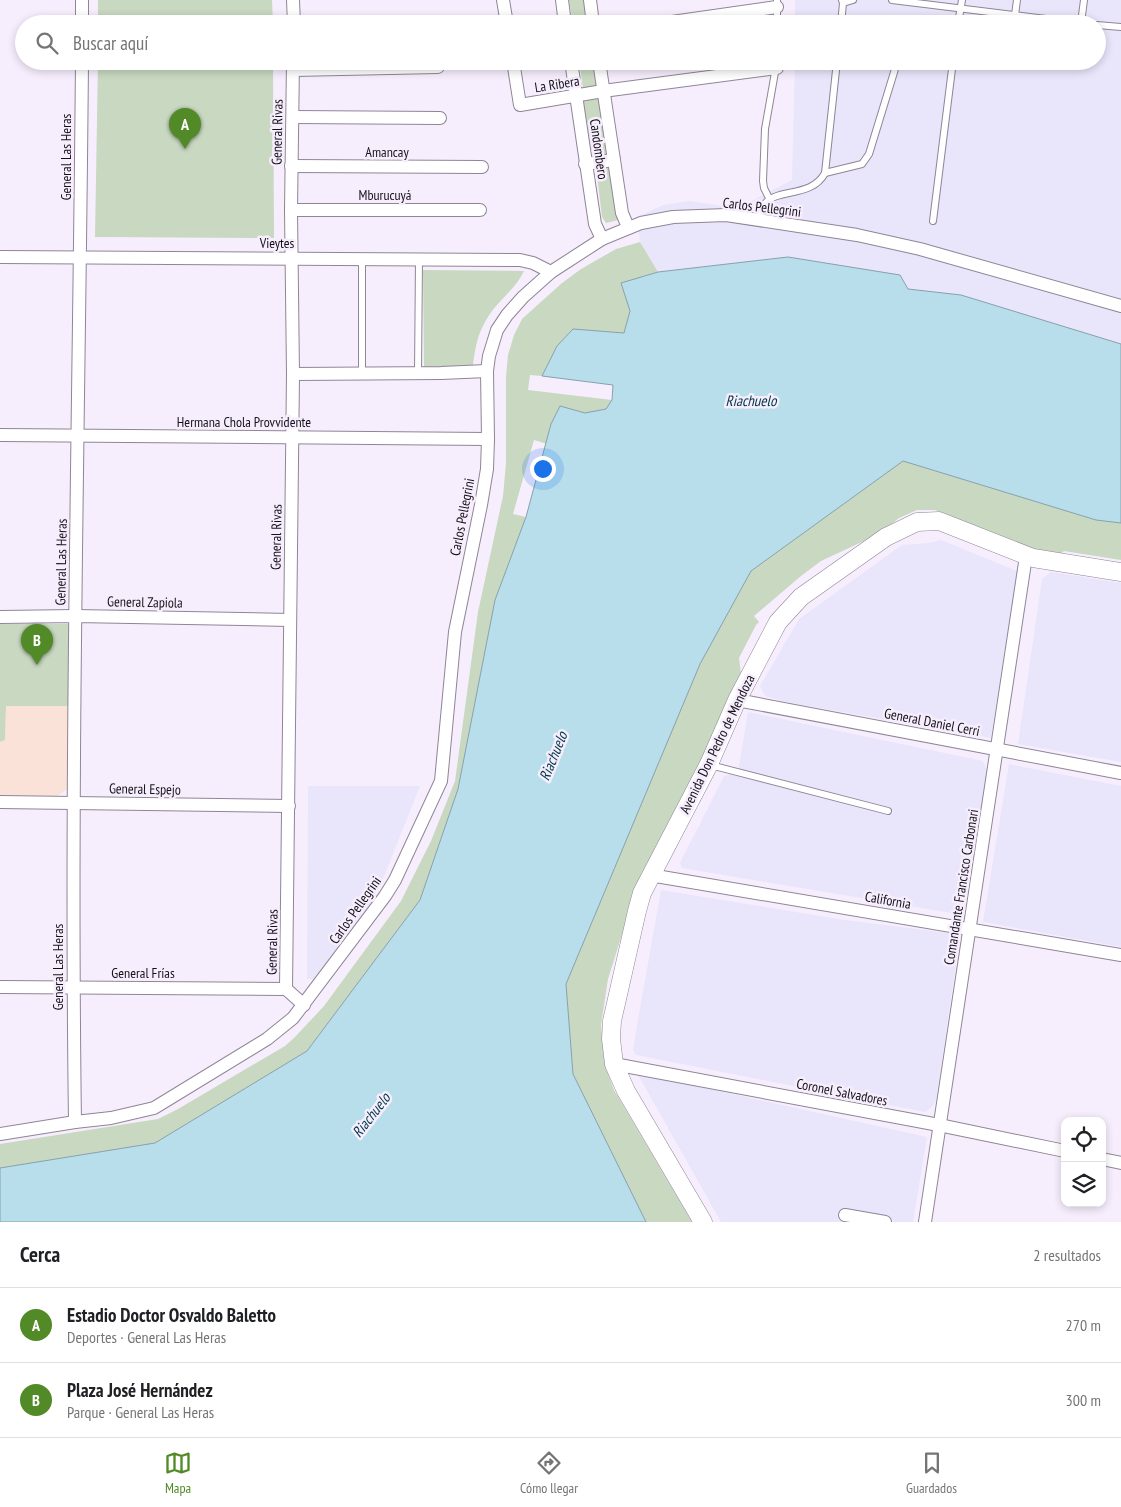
<!DOCTYPE html>
<html lang="es">
<meta charset="utf-8">
<style>
:root{--surface:#fff;--page:#f2f2f2;--text:#202124;--muted:#757577;--line:#e0e0e0;--accent:#518a26}
body{margin:0;font-family:"PT Sans Narrow",sans-serif;background:var(--page);color:var(--text)}
.controls{position:absolute;right:15px;bottom:15px;display:grid;overflow:hidden;border-radius:10px;box-shadow:0 2px 8px #0003}
.controls button{width:45px;height:45px;display:grid;place-items:center;padding:0;border:0;border-bottom:1px solid var(--line);background:var(--surface);color:var(--text);font:25px sans-serif}
.you{position:absolute;left:542px;top:468px;width:18px;height:18px;margin:-12px;border:4px solid #fff;border-radius:50%;background:#1a73e8;box-shadow:0 0 0 8px #1a73e833}
.badge{display:grid;place-items:center;width:32px;height:32px;border-radius:50%;background:var(--accent);color:#fff;font-size:16px;font-weight:700}
.pin{position:absolute;translate:-50% -41px;filter:drop-shadow(0 1px 2px #0008)}
.pin::after{content:'';position:absolute;top:26px;width:18px;height:15px;background:inherit;clip-path:polygon(0 0,100% 0,50% 100%)}
.list{margin:0;padding:0;list-style:none}
h2{display:flex;justify-content:space-between;align-items:center;height:65px;margin:0;padding:0 20px;font-size:21px}
h2 small{font-size:16px;font-weight:400;color:var(--muted)}
.list li{display:grid;grid-template-columns:32px 1fr auto;gap:15px;align-items:center;box-sizing:border-box;height:75px;padding:0 20px;border-top:1px solid var(--line)}
.list b{display:block;font-size:19px;white-space:nowrap}
.list p{margin:0;font-size:16px;white-space:nowrap;color:var(--muted)}
.list em{font-size:16px;font-style:normal;color:var(--muted)}
.icon{flex:none;width:28px;height:28px;fill:none;stroke:currentColor;stroke-width:2;stroke-linecap:round;stroke-linejoin:round}
.map{position:relative;flex:none;width:1121px;height:1222px;overflow:hidden}
.search{position:absolute;background:var(--surface);box-shadow:0 2px 8px #0003;left:15px;right:15px;top:15px;height:55px;display:flex;align-items:center;gap:12px;box-sizing:border-box;padding:0 18px;border-radius:28px;color:var(--muted);font-size:19px}
.sheet{height:215px;background:var(--surface)}
nav{display:flex;justify-content:space-around;align-items:center;box-sizing:border-box;height:70px;border-top:1px solid var(--line);background:var(--surface);font-size:14px;color:var(--muted)}
nav a{display:grid;justify-items:center;gap:2px}
nav .on{color:var(--accent)}
.map>svg:first-child{display:block}
</style>
<div class="map">
<svg width="1121" height="1222" viewBox="0 0 1121 1222">
<rect width="100%" height="100%" fill="#f7eefd"/>
<!-- industrial -->
<g fill="#e9e5fb">
<polygon points="795,0 1121,0 1121,344 961,295 908,289 788,257 658,272 640,242 637,217 663,205 690,201 729,207 742,206 792,180 795,61 1097,61 1097,24 795,24"/>
<polygon points="941,540 1017,571 991,738 786,702 765,696 760,686 799,619 902,545 929,543"/>
<polygon points="1051,572 1121,583 1121,762 1018,744 1042,579"/>
<polygon points="748,712 983,761 988,773 972,854 964,908 957,914 682,868 680,863 724,776 738,772"/>
<polygon points="1009,764 1121,786 1121,947 983,922"/>
<polygon points="308,786 420,786 384,876 369,906 313,979 307,979"/>
<polygon points="661,890 845,920 948,933 958,945 956,964 936,1100 933,1106 925,1112 636,1055 633,1050 636,1031"/>
<polygon points="637,1073 927,1137 913,1222 721,1222"/>
</g>
<!-- education -->
<polygon fill="#fbe2d9" points="6,706 72,706 69,788 57,796 0,796 0,742 5,740"/>
<!-- green -->
<g fill="#c8d8c1">
<polygon points="98,0 272,0 273,24 98,24"/>
<polygon points="569,0 586,0 590,24 573,24"/>
<polygon points="98,61 273,61 274,238 95,237"/>
<polygon points="579,61 595,61 599,86 583,88"/>
<polygon points="599,96 610,155 593,158 583,99"/>
<polygon points="611,164 618,220 606,223 602,217 596,166"/>
<polygon points="640,242 658,272 621,283 630,311 624,333 573,329 557,346 542,376 530,375 528,390 612,400 606,409 585,413 560,406 551,424 547,444 534,440 513,514 526,517 495,600 458,789 420,900 307,1051 155,1143 0,1168 0,1144 158,1119 178,1109 285,1046 294,1038 324,1006 401,901 431,841 455,781 478,612 503,496 506,463 506,377 508,355 514,335 522,319 562,283 581,269 616,249"/>
<path d="M423,270L524,271C516,289 498,300 488,317C478,332 475,348 473,365L424,367Z"/>
<polygon points="903,461 1096,520 1121,523 1121,560 1064,551 1056,558 1027,549 935,510 917,510 899,518 881,533 821,561 801,576 754,616 759,622 756,625 739,658 741,674 716,732 635,893 608,979 601,1025 605,1065 614,1090 692,1222 646,1222 573,1074 566,984 700,664 751,571"/>
<polygon points="0,624 77,624 72,706 6,706 5,740 0,742"/>
</g>
<!-- water -->
<polygon fill="#b8deec" stroke="#87a0ac" points="788,257 900,275 908,289 961,295 1121,344 1121,523 1096,520 903,461 751,571 700,664 566,984 573,1074 646,1222 0,1222 0,1168 155,1143 307,1051 420,900 458,789 495,600 526,517 551,424 560,406 585,413 606,409 612,400 613,385 542,376 557,346 573,329 624,333 630,311 621,283 658,272"/>
<g fill="none" stroke-linecap="round" stroke-linejoin="round">
<defs>
<g id="service">
<polyline points="892,0 1087,24"/>
<polyline points="843,3 853,0"/>
<polyline points="1015,15 1017,0"/>
<polyline points="1081,23 1084,0"/>
<polyline points="777,24 777,0"/>
<polyline points="841,24 843,3 842,0"/>
<polyline points="958,24 962,0"/>
<polyline points="1097,25 1121,27"/>
<polyline points="825,173 862,164 869,154 895,69 899,61"/>
<polyline points="770,200 764,188 763,181 765,129 777,61"/>
<path d="M759,220C760,215 761,209 764,205C776,187 811,199 825,173L837,61"/>
<polyline points="933,221 953,61"/>
<polyline points="362,259 362,374"/>
<polyline points="418,373 419,259"/>
<polyline points="710,765 888,811"/>
</g>
<g id="minor">
<polyline points="293,0 294,24"/>
<polyline points="503,0 507,24"/>
<polyline points="562,0 565,24"/>
<polyline points="590,0 593,24"/>
<polyline points="82,24 82,0"/>
<polyline points="658,24 777,7"/>
<polyline points="293,61 291,210 293,374 286,989 304,1005"/>
<polyline points="513,61 520,105 603,91 777,68"/>
<polyline points="571,61 595,224 602,239"/>
<polyline points="599,61 622,213 628,227"/>
<polyline points="293,70 438,67"/>
<polyline points="293,117 440,118"/>
<polyline points="585,164 614,160"/>
<polyline points="291,166 482,167"/>
<polyline points="291,210 480,210"/>
<polyline points="0,257 520,260 533,263 551,272"/>
<polyline points="293,374 441,373 487,371"/>
<polyline points="0,435 488,439"/>
<polyline points="0,617 76,616 290,620"/>
<polyline points="737,700 1121,773"/>
<polyline points="0,802 289,806"/>
<polyline points="650,875 1121,955"/>
<polyline points="0,987 286,989"/>
<polyline points="614,1064 939,1125 1065,1151"/>
<path d="M75,1122C70,769 79,415 82,61"/>
<polyline points="0,1134 75,1122 111,1118 154,1108 267,1039 293,1018 385,896 395,880 441,781 455,632 481,505 487,469 488,439 487,371 489,356 497,330 507,315 523,297 551,272 602,239 641,223 673,217 726,215 857,235 920,249 1121,306"/>
<polyline points="1102,1159 1121,1163"/>
<polyline points="845,1215 885,1222"/>
<polyline points="925,1222 1026,556"/>
</g>
<polyline id="secondary" points="703,1222 626,1091 614,1064 611,1039 612,1021 637,911 642,893 709,764 737,700 778,622 801,597 886,537 917,522 939,521 1033,558 1121,572"/>
</defs>
<!-- service casing -->
<use href="#service" stroke="#8f8596" stroke-width="8"/>
<!-- minor casing -->
<use href="#minor" stroke="#8f8596" stroke-width="14"/>
<!-- secondary casing -->
<use href="#secondary" stroke="#8f8596" stroke-width="19"/>
<!-- service -->
<use href="#service" stroke="#fff" stroke-width="6"/>
<!-- minor -->
<use href="#minor" stroke="#fff" stroke-width="12"/>
<!-- secondary -->
<use href="#secondary" stroke="#fff" stroke-width="18"/>
</g>
<g text-anchor="middle" dominant-baseline="central" stroke-width="5" stroke-linejoin="round" paint-order="stroke">
<!-- street labels -->
<g font-size="14" fill="#151118" stroke="#f7eefd">
<text transform="translate(557 84) rotate(-9)">La Ribera</text>
<text transform="translate(277 132) rotate(-89)">General Rivas</text>
<text transform="translate(599 149) rotate(82)">Candombero</text>
<text x="387" y="152">Amancay</text>
<text transform="translate(66 157) rotate(-90)">General Las Heras</text>
<text x="385" y="195">Mburucuyá</text>
<text transform="translate(762 207) rotate(7)">Carlos Pellegrini</text>
<text x="277" y="243">Vieytes</text>
<text x="244" y="422">Hermana Chola Provvidente</text>
<text transform="translate(462 517) rotate(-79)">Carlos Pellegrini</text>
<text transform="translate(276 537) rotate(-89)">General Rivas</text>
<text transform="translate(61 562) rotate(-89)">General Las Heras</text>
<text transform="translate(145 602) rotate(1)">General Zapiola</text>
<text transform="translate(932 722) rotate(11)">General Daniel Cerri</text>
<text transform="translate(717 744) rotate(-64)">Avenida Don Pedro de Mendoza</text>
<text transform="translate(145 789) rotate(1)">General Espejo</text>
<text transform="translate(961 887) rotate(-81)">Comandante Francisco Carbonari</text>
<text transform="translate(888 900) rotate(10)">California</text>
<text transform="translate(355 910) rotate(-55)">Carlos Pellegrini</text>
<text transform="translate(272 942) rotate(-89)">General Rivas</text>
<text transform="translate(58 967) rotate(-90)">General Las Heras</text>
<text x="143" y="973">General Frías</text>
<text transform="translate(842 1092) rotate(11)">Coronel Salvadores</text>
</g>
<!-- water labels -->
<g font-size="15" font-style="italic" fill="#003948" stroke="#f7eefd">
<text x="751" y="400">Riachuelo</text>
<text transform="translate(553 756) rotate(-68)">Riachuelo</text>
<text transform="translate(371 1115) rotate(-52)">Riachuelo</text>
</g>
</g>
</svg>
<div class="controls">
<button><svg class="icon" aria-label="locate" viewBox="0 0 24 24"><circle cx="12" cy="12" r="6"/><path d="M12 2v4M12 18v4M2 12h4M18 12h4"/></svg></button>
<button><svg class="icon" aria-label="layers" viewBox="0 0 24 24"><path d="M12 4l9 5-9 5-9-5zM3 14l9 5 9-5"/></svg></button>
</div>
<div class="you"></div>
<div class="pin badge" style="left:185px;top:149px">A</div>
<div class="pin badge" style="left:37px;top:665px">B</div>
<div class="search"><svg class="icon" aria-label="search" viewBox="0 0 24 24"><circle cx="10" cy="10" r="6"/><path d="M15 15l6 6"/></svg>Buscar aquí</div>
</div>
<section class="sheet">
<h2>Cerca<small>2 resultados</small></h2>
<ul class="list">
<li><span class="badge">A</span><div><b>Estadio Doctor Osvaldo Baletto</b><p>Deportes · General Las Heras</p></div><em>270 m</em></li>
<li><span class="badge">B</span><div><b>Plaza José Hernández</b><p>Parque · General Las Heras</p></div><em>300 m</em></li>
</ul>
</section>
<nav>
<a class="on"><svg class="icon" aria-label="map" viewBox="0 0 24 24"><path d="M3 6l6-2 6 2 6-2v14l-6 2-6-2-6 2zM9 4v14M15 6v14"/></svg>Mapa</a>
<a><svg class="icon" aria-label="directions" viewBox="0 0 24 24"><path d="M12 3l9 9-9 9-9-9zM9 14v-3h6M13 9l2 2-2 2"/></svg>Cómo llegar</a>
<a><svg class="icon" aria-label="saved" viewBox="0 0 24 24"><path d="M7 4h10v16l-5-4-5 4z"/></svg>Guardados</a>
</nav>
